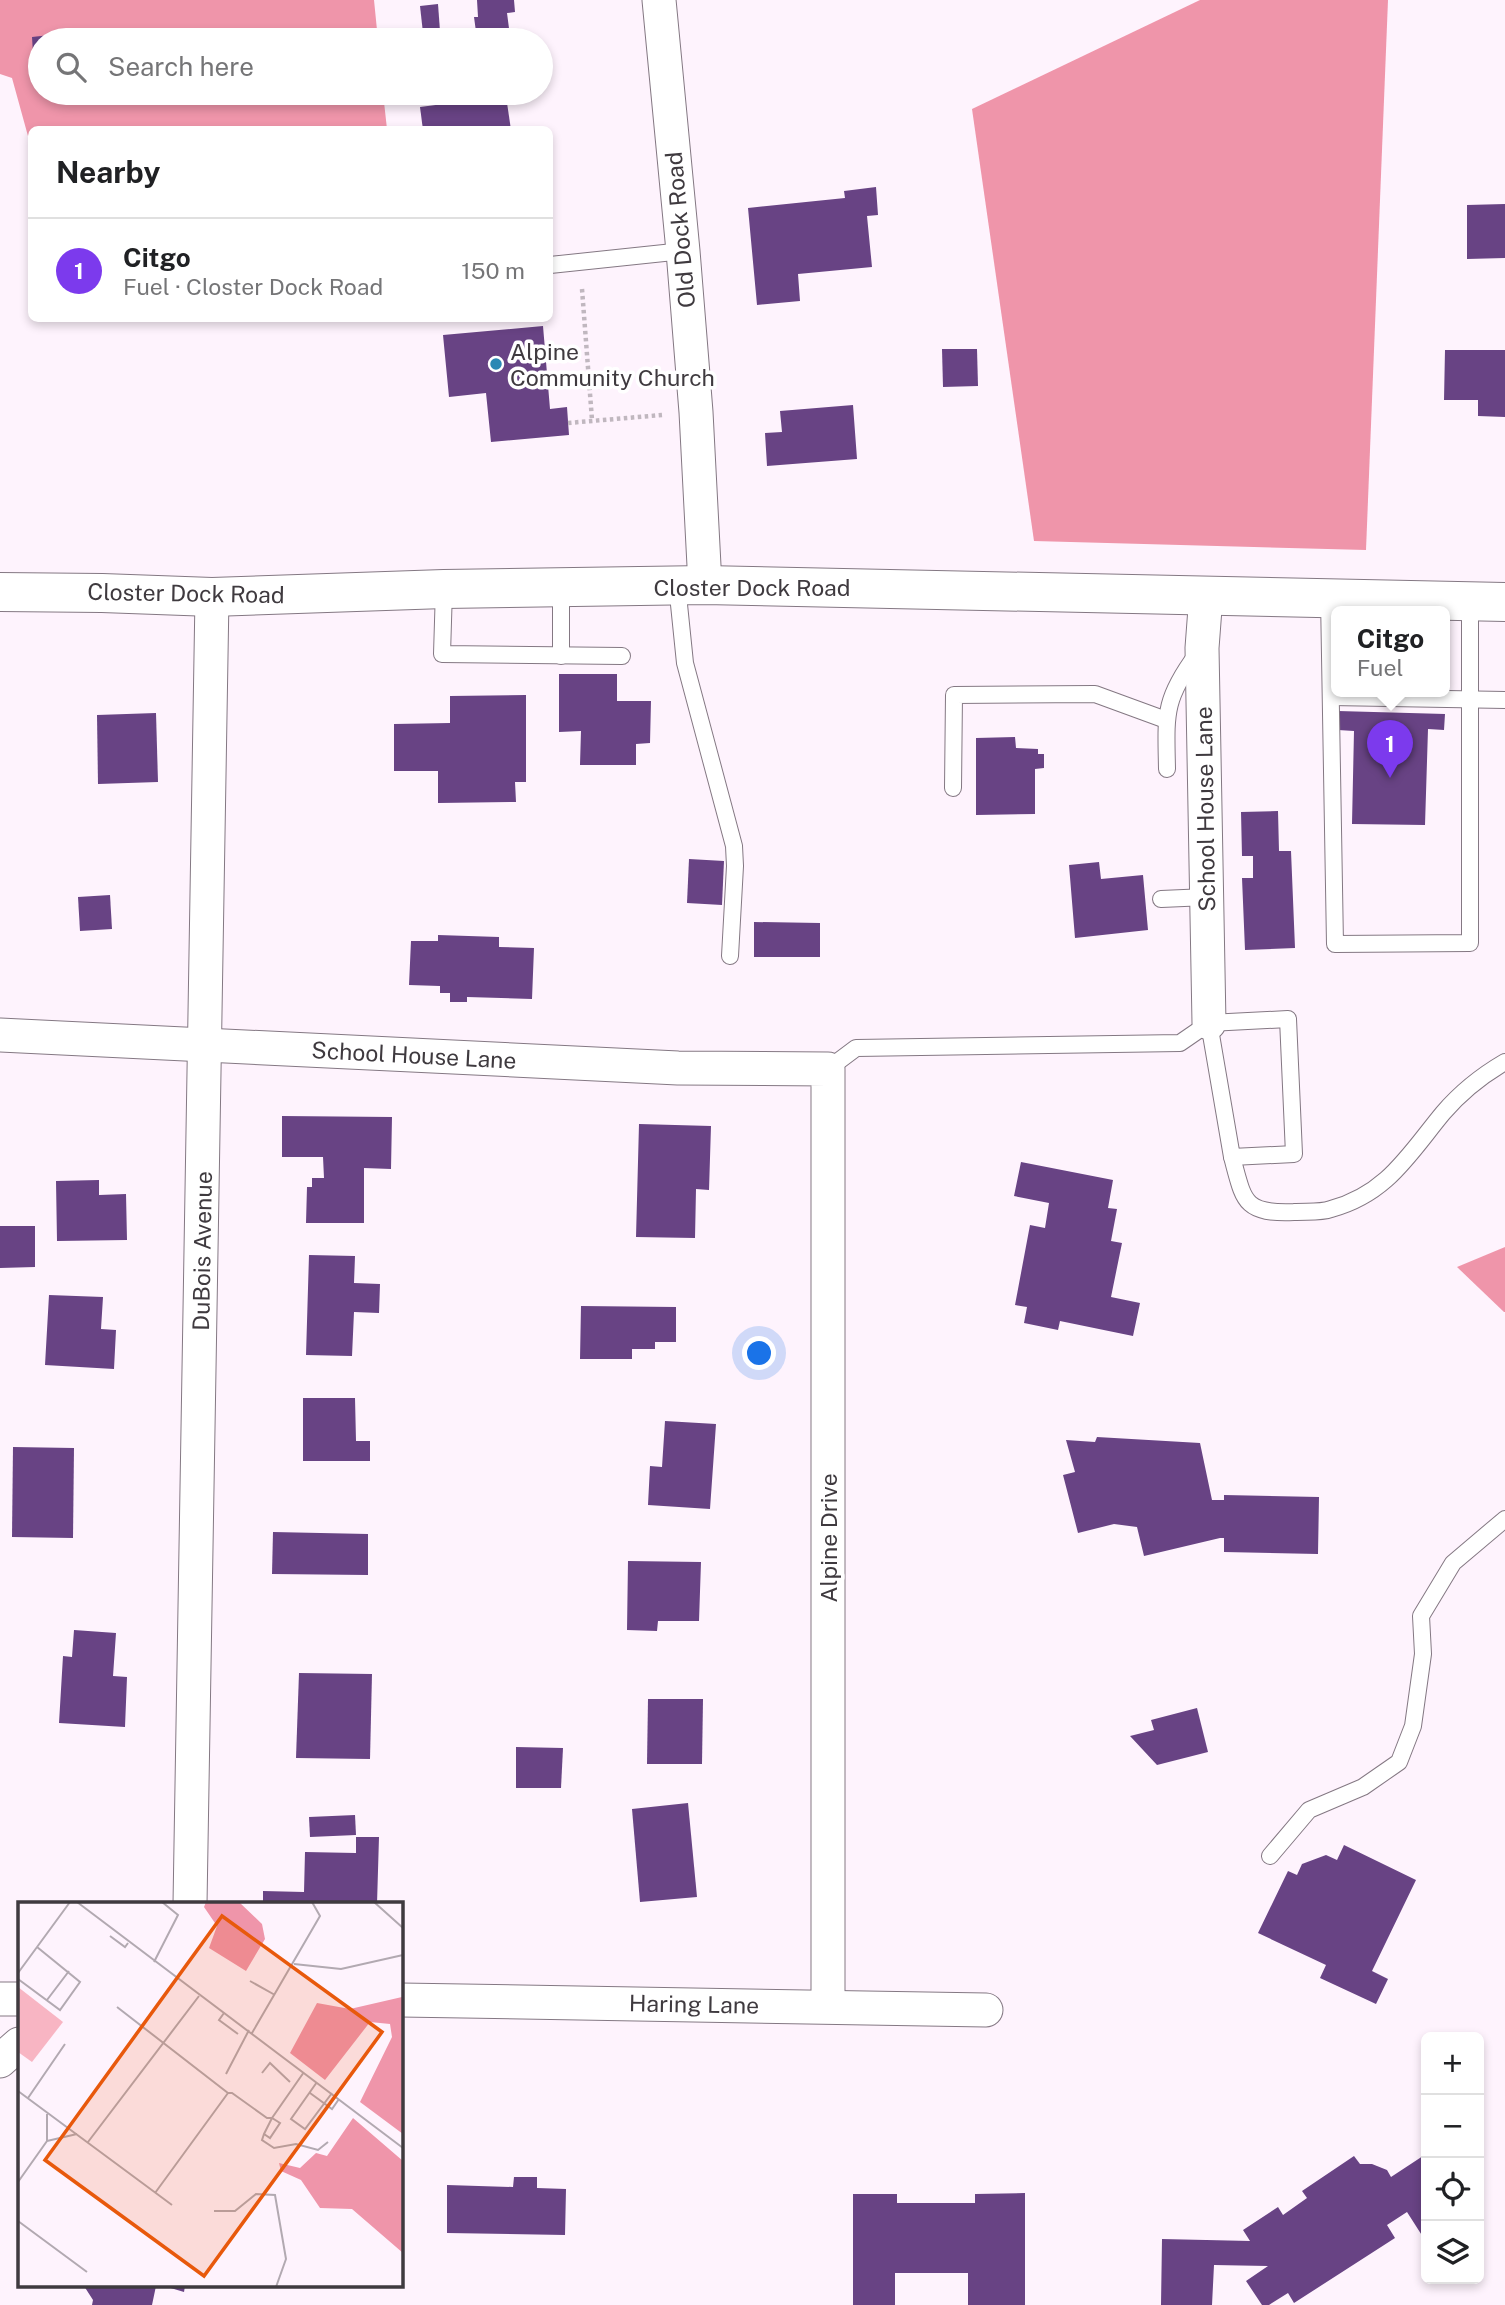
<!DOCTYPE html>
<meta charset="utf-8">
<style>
:root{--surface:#fff;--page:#f6f6f6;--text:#202124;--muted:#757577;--line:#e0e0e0;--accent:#7c3aed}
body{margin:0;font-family:"Public Sans",sans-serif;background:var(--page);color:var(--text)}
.controls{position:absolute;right:21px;bottom:21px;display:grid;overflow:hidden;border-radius:10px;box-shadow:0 4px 10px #0003}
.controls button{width:63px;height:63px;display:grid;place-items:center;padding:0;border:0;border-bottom:2px solid var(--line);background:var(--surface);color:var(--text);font:35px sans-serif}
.you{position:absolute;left:760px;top:1354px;width:24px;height:24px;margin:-18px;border:5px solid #fff;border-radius:50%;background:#1a73e8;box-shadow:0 0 0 10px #1a73e833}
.badge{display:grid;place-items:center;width:46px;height:46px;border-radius:50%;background:var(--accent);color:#fff;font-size:23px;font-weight:700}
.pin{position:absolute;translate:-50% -58px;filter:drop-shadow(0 2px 4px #0008)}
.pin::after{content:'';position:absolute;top:37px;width:24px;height:21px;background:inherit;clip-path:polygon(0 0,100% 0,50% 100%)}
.popup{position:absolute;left:1331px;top:606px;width:119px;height:91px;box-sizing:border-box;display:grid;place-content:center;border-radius:10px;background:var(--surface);filter:drop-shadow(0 2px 5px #0005);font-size:23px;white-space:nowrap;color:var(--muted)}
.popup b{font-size:26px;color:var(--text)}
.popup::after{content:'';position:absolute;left:50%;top:100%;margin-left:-14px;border:14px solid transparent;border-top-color:var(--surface)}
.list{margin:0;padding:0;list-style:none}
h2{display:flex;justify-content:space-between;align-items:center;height:91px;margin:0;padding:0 28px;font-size:30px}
h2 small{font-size:23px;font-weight:400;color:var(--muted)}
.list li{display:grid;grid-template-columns:46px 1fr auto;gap:21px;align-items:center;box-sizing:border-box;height:105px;padding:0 28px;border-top:2px solid var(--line)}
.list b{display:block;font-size:26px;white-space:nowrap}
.list p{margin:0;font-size:23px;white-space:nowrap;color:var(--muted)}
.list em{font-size:23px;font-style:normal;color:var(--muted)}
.icon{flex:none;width:38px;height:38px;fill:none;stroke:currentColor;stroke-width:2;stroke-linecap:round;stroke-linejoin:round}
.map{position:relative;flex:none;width:1505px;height:2305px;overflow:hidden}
.search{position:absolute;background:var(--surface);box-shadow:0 4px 10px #0003;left:28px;top:28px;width:525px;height:77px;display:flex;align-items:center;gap:18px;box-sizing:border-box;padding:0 24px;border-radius:38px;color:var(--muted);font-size:26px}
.panel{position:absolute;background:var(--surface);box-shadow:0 4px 10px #0003;left:28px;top:126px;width:525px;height:196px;border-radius:10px}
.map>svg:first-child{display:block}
</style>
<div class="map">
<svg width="1505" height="2305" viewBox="0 0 1505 2305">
<rect width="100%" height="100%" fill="#fef3fd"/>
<!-- forest -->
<g fill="#ef95aa">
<polygon points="0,0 374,0 378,40 40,40 40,93 383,93 387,129 32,130 31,147 12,78 0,74"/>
<polygon points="1200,0 1388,0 1366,550 1034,541 972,109"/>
<polygon points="1505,1247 1505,1312 1504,1312 1457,1267"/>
</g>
<!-- building -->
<g fill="#684384">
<polygon points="477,0 514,0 515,12 507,13 510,36 477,39 474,17 478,17"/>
<polygon points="438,4 440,31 423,33 420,6"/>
<polygon points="59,34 59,40 40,40 40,54 33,54 32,37"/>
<polygon points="506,96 511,130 423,130 420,107"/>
<polygon points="876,187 878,215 867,216 872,267 798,274 800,301 757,305 748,208 845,198 844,191"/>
<polygon points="1505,204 1505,258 1467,259 1467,205"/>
<polygon points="543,326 550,409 567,407 569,435 491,442 486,393 449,397 443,335"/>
<polygon points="942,349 977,349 978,386 943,387"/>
<polygon points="1445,350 1505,350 1505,417 1478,416 1478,400 1444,400"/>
<polygon points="853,405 857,459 767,466 765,433 782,432 780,411"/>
<polygon points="559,674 617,674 617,701 651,701 650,743 636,744 636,765 580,765 581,731 559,732"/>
<polygon points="526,695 526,782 515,782 516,802 438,803 438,771 394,771 394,724 450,723 450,696"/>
<polygon points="1338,711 1445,714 1444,730 1428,729 1425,825 1352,824 1354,731 1338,730"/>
<polygon points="156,713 158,782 98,784 97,715"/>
<polygon points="1015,737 1016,748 1038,749 1038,754 1044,754 1044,768 1035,769 1035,814 976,815 976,738"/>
<polygon points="1278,811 1279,851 1291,851 1295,948 1245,950 1242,878 1253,878 1253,856 1242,856 1241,812"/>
<polygon points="689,859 724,861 722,905 687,903"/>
<polygon points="1099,862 1101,879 1143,875 1148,930 1075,938 1069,865"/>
<polygon points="110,895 112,929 80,931 78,897"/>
<polygon points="754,922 820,923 820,957 754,957"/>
<polygon points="438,935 499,937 499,947 534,948 532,999 467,997 467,1002 450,1002 450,993 440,993 440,986 409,985 411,941 438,941"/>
<polygon points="282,1116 392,1117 391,1169 364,1168 364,1223 306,1223 307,1187 312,1187 312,1178 324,1178 323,1157 282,1157"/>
<polygon points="639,1124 711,1126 709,1190 696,1189 695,1238 636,1237"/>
<polygon points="1021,1162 1113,1180 1108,1208 1117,1209 1111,1241 1122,1243 1111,1297 1140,1303 1133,1336 1060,1321 1058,1330 1024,1323 1027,1307 1015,1305 1030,1225 1045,1228 1049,1203 1014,1196"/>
<polygon points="99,1180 99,1195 126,1194 127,1240 57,1241 56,1181"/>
<polygon points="0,1226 35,1226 35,1267 0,1268"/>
<polygon points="309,1255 355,1256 354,1283 380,1284 379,1313 354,1312 352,1356 306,1355"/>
<polygon points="49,1295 103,1297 101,1329 116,1330 114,1369 45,1365"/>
<polygon points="581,1306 676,1307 676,1342 655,1342 655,1349 632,1349 632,1359 580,1359"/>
<polygon points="303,1398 355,1398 356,1441 370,1441 370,1461 303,1461"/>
<polygon points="665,1421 716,1424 710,1509 648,1505 650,1466 662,1467"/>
<polygon points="1097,1437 1200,1443 1212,1500 1224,1500 1224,1495 1319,1497 1318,1554 1224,1552 1224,1538 1220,1538 1144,1556 1137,1527 1114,1524 1078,1533 1063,1475 1075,1472 1066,1440 1095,1442"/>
<polygon points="13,1447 74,1448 73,1538 12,1537"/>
<polygon points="273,1532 368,1534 368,1575 272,1574"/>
<polygon points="628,1561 701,1562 699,1621 658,1621 657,1631 627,1630"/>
<polygon points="74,1630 116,1633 113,1676 127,1677 125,1727 59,1723 63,1656 72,1657"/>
<polygon points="299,1673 372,1674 370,1759 296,1758"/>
<polygon points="648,1699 703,1699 702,1764 647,1764"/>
<polygon points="1197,1708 1208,1752 1157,1765 1130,1736 1154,1730 1151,1720"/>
<polygon points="516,1747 563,1748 561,1788 516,1788"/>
<polygon points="688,1803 697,1897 640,1902 632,1809"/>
<polygon points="355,1815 356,1835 310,1837 309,1817"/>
<polygon points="356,1837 379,1837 377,1904 263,1904 263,1891 304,1892 305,1852 356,1853"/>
<polygon points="1344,1845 1416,1880 1372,1971 1388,1979 1376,2004 1320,1978 1326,1965 1258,1933 1288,1871 1297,1875 1302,1864 1326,1855 1337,1860"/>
<polygon points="1426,2154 1426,2235 1423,2237 1407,2212 1387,2225 1395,2238 1294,2303 1288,2293 1269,2305 1262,2305 1246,2281 1268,2266 1214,2265 1212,2305 1161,2305 1162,2239 1250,2241 1243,2230 1278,2207 1283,2215 1307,2198 1302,2191 1354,2156 1360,2164 1372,2164 1387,2170 1391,2177"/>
<polygon points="514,2177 537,2177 537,2188 566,2189 565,2235 447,2233 447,2185 513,2187"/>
<polygon points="1025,2193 1025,2305 968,2305 968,2273 895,2273 895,2305 853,2305 853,2194 897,2194 897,2203 975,2203 975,2194"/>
<polygon points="84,2286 156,2286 152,2305 92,2305 93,2300"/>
<polygon points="164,2286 185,2286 184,2292"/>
</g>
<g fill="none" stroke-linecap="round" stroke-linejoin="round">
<defs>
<g id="lane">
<polyline points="550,265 683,251"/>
<polyline points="677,585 685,663 734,846 735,866 730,956"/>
<polyline points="444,589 442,654 622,656"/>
<polyline points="1329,598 1335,944 1470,943 1470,601"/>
<polyline points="561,656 561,588"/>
<polyline points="1331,697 1505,700"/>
<path d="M1167,769C1166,715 1163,700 1197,654"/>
<polyline points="953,788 954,695 1095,694 1166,720"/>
<polyline points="1161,899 1207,897"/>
<polyline points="828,1069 856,1048 1180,1043 1209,1023 1288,1019 1294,1154 1232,1157 1209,1023"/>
<path d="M1232,1157C1244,1201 1243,1214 1294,1212C1306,1211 1320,1213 1331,1209C1387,1194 1409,1154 1443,1113C1461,1092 1481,1076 1505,1062"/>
<polyline points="1270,1856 1309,1810 1363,1787 1399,1762 1413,1726 1423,1654 1421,1616 1453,1563 1505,1519"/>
</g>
<g id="street">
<polyline points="659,0 683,251 696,412 705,585"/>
<polyline points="1206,595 1202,648 1209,1023"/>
<polyline points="0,1035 678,1068 828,1069 828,2006"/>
<polyline points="190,1904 212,597"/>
<polyline points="0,1999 19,1999"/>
<polyline points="401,2000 986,2010"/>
<polyline points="0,2061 19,2044"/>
</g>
<polyline id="primary" points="0,592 102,593 212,597 444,589 705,585 1505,602"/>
</defs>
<!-- lane casing -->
<use href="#lane" stroke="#847883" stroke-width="18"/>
<!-- street casing -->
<use href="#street" stroke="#847883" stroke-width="35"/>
<!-- primary casing -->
<use href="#primary" stroke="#847883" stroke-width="40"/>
<!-- path -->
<g stroke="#c0b7bf" stroke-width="4.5" stroke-dasharray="3.5 3.5" stroke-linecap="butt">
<polyline points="582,289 592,420"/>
<polyline points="568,423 662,415"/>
</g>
<!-- lane -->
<use href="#lane" stroke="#fff" stroke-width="16"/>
<!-- street -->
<use href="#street" stroke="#fff" stroke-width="33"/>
<!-- primary -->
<use href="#primary" stroke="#fff" stroke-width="38"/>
</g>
<!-- markers -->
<circle fill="#2b88b4" stroke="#fff" stroke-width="2.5" cx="496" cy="364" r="7"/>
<g text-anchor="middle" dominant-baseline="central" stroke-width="7" stroke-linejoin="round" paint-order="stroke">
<!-- street labels -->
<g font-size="23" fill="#3f3a3f" stroke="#fff">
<text transform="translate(680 230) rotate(-95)">Old Dock Road</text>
<text x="752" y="587">Closter Dock Road</text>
<text transform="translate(186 593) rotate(1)">Closter Dock Road</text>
<text transform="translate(1205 809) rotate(-91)">School House Lane</text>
<text transform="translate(414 1055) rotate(3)">School House Lane</text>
<text transform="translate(202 1251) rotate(-89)">DuBois Avenue</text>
<text transform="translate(828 1538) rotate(-90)">Alpine Drive</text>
<text transform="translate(694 2004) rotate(1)">Haring Lane</text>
</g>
<!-- poi labels -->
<g font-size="23" fill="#3f3a3f" stroke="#fff" text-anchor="start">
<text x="510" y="351">Alpine<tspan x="510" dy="26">Community Church</tspan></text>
</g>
</g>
<!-- overview -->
<g transform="translate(18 1902)">
<rect width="385" height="385" fill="#fef3fd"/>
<path d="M0,85L45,120L14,160L0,150Z" fill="#f8b5c3"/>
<path d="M188,0H221L244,22L247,37L228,69L191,46L199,24L186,5ZM385,73V232L342,200L374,135L372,122L352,120L307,178L272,151L299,101L332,107L384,95ZM335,216L385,259V351L334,307L302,306L283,278L263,269L261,261L282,266L298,251L309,254Z" fill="#ef95aa"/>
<path fill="none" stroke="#b2a9b1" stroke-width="2" d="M59,0L385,246M356,0L385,26M92,34L107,45L110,41M136,60L160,13L144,0M276,62L323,67L385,53M0,71L52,0M0,77L42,108L62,80L19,45M232,79L257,93M29,98L51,69M99,105L210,191H214L249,216H254L262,221L252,236L246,232L254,216L286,170M206,111L201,118L220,132M234,131L302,14L294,0M244,171L252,161L272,180M208,172L231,128M299,180L273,217L287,227L314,191M0,189L154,303M292,191L314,207L321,197M10,196L47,142M246,232L244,238L256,246L278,242L300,248L310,240M29,239L59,232M70,240L181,94M0,280L29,239V212M137,291L210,191M196,309H217L238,292L257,293L268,357L258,385M0,319L69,370"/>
<path fill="#e8590c" fill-opacity="0.15" stroke="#e8590c" stroke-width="3.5" d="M204,14L364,130L186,374L27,258Z"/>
<rect width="385" height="385" fill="none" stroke="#3f3a3f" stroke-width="3.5"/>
</g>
</svg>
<div class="controls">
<button>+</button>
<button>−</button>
<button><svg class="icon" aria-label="locate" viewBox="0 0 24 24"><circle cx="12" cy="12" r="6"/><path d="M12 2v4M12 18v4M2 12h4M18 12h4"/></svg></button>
<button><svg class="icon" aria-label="layers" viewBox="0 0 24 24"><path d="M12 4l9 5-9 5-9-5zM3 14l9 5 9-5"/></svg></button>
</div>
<div class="you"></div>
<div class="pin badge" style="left:1390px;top:778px">1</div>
<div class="popup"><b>Citgo</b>Fuel</div>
<div class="search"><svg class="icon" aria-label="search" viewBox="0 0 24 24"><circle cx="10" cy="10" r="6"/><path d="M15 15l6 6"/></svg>Search here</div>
<section class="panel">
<h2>Nearby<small></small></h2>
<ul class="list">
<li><span class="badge">1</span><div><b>Citgo</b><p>Fuel · Closter Dock Road</p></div><em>150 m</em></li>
</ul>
</section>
</div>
